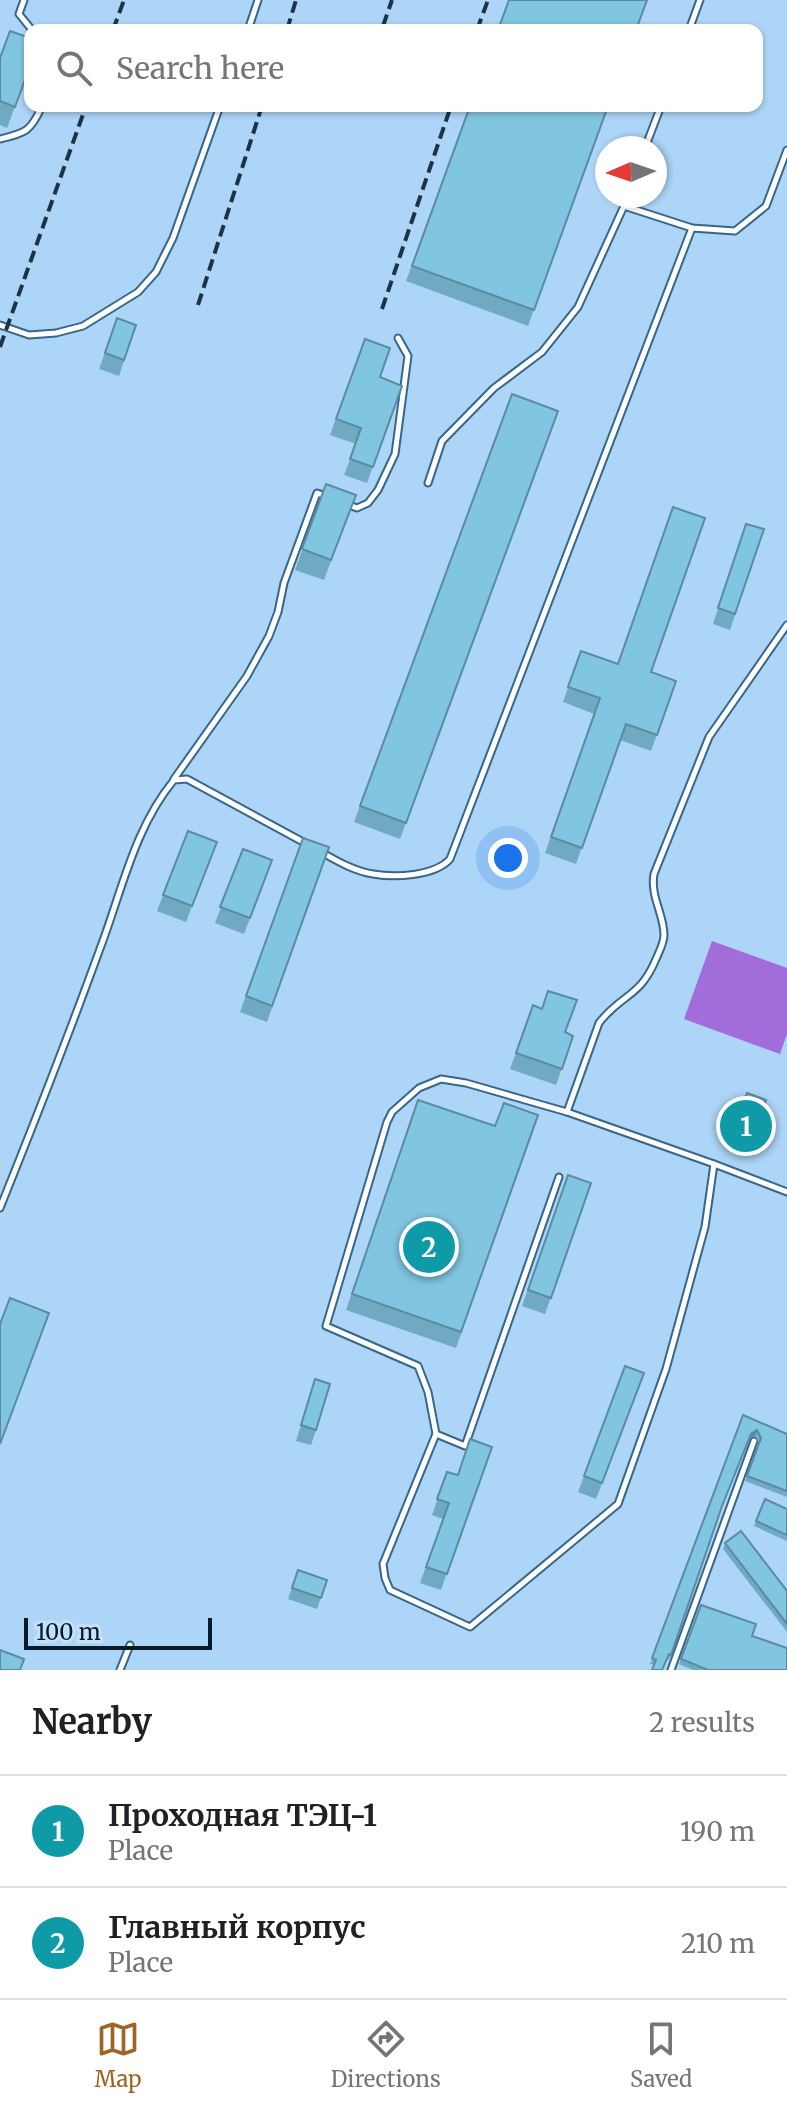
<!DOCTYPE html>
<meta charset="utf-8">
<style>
:root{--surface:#fff;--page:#f2f2f2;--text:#202124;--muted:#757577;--line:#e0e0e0;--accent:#9f6525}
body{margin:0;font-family:Merriweather,serif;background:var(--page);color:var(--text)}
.compass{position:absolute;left:595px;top:136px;width:72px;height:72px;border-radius:50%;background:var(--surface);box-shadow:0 2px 6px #0004;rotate:268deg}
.scale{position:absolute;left:24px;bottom:20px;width:188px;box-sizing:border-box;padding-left:8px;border:4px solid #071b2a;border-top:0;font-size:22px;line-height:28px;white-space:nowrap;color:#071b2a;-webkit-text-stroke:6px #c3e1fb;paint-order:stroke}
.you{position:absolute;left:508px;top:858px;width:28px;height:28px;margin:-20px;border:6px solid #fff;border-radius:50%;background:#1a73e8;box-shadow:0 0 0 12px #1a73e833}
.badge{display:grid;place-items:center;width:52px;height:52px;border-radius:50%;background:var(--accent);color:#fff;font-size:26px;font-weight:700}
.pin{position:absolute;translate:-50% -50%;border:4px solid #fff;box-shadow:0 2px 8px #0006}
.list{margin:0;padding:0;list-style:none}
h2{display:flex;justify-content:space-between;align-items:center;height:104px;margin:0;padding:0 32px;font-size:34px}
h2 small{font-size:26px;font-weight:400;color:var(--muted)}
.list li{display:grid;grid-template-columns:52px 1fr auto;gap:24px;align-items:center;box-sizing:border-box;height:112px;padding:0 32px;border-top:2px solid var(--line)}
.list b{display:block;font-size:30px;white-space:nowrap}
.list p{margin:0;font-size:26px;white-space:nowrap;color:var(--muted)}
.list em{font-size:26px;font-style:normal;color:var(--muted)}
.icon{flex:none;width:44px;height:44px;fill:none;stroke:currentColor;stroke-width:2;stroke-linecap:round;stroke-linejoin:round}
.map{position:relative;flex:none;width:787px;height:1670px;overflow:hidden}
.search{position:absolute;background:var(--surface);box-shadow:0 2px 6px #0004;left:24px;right:24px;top:24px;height:88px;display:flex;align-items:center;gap:20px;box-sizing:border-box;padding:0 28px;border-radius:16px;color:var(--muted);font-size:30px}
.sheet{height:328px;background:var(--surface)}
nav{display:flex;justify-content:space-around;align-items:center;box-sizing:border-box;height:112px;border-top:2px solid var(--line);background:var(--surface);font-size:22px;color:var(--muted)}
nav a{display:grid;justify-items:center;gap:4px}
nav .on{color:var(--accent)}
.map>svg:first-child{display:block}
</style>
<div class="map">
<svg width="787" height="1670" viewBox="0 0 787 1670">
<rect width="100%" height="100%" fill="#add5f7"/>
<!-- water -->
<polygon fill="#a26ddb" points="712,941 787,968 787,1034 780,1054 684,1019"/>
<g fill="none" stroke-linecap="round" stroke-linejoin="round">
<defs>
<g id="lane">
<polyline points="24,0 19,14 32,30"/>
<polyline points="248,30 258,0"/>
<polyline points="689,30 700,0"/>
<path d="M0,139C26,133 31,131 42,106"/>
<polyline points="645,148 661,106"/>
<polyline points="624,206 627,196"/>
<polyline points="0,325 29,335 56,333 83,326 138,292 156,272 173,238 220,106"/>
<polyline points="428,483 442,441 494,388 542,352 578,307 624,206 692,228 735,231 766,206 787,150"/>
<polyline points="349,505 357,508 368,503 378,490 395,454 408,356 398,338"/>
<path d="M787,625L709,737L654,874C650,897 664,914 664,935C664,943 659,952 656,959C640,998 621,994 599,1023L567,1112L466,1083L441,1079L419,1088L392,1112L387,1122L326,1326L418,1366L428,1392L436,1434L383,1564L385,1578L390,1590L470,1627L618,1504L666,1369L705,1227L714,1164L787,1192"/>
<polyline points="174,779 247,676 269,636 278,612 284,583 317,493 328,497"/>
<path d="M321,852C337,861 354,871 373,874C395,878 435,876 450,859L692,228"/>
<polyline points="567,1112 714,1164"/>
<path d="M0,1208C35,1121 69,1034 101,946C122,890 135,827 174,780L187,779L305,843"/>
<polyline points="436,1434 465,1446 559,1177"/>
<polyline points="120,1670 130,1645"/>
<polyline points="671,1670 754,1441"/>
</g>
</defs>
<!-- lane casing -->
<use href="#lane" stroke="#37668b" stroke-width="9"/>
<!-- lane -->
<use href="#lane" stroke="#fff" stroke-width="5"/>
<!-- rail -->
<g stroke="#1d3445" stroke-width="4" stroke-dasharray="12 6" stroke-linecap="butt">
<polyline points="383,26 392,0"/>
<polyline points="113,30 124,0"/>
<polyline points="287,30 296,0"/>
<polyline points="477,30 488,0"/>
<polyline points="198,305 262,106"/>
<polyline points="382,309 451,106"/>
<polyline points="0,347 86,106"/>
</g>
</g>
<!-- wall -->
<g fill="#6faac2">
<polygon points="0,58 30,66 7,128 0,125"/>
<polygon points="470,106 608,106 528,326 406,281"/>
<polygon points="117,318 136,325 119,376 99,369"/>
<polygon points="365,339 380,377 402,386 367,483 344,475 356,444 330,435"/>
<polygon points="512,394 558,411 400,839 354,822"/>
<polygon points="326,484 356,495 324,580 295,570"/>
<polygon points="746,524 764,529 730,630 713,624"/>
<polygon points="581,651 618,664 651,672 676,681 651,751 620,740 576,864 545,853 594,714 563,702"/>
<polygon points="188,831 217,842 186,922 157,911"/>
<polygon points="303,838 329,847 267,1022 240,1012"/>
<polygon points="243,849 272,860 244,934 215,923"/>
<polygon points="533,1005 565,1032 573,1036 556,1085 510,1069"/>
<polygon points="747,1093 766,1100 746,1153 737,1150 741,1139 732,1136"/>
<polygon points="418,1100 495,1126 538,1115 456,1348 346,1310"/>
<polygon points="568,1175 591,1183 545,1314 522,1306"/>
<polygon points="625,1366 644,1373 596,1499 578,1492"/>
<polygon points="315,1379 316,1430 311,1445 296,1441"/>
<polygon points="743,1415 787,1434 787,1497 745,1481 759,1443 755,1436 749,1439 721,1510 669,1660 667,1659 654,1665 650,1664"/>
<polygon points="492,1447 441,1590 420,1583 443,1519 432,1515 447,1472 457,1475"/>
<polygon points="765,1499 787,1509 787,1541 754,1526"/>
<polygon points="725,1543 787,1591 787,1632 723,1549"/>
<polygon points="298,1570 327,1580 317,1609 288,1599"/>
<polygon points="701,1605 752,1636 787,1670 693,1670 679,1664"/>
</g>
<!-- shaded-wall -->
<polygon fill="#5a8b9e" points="757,1430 755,1436 749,1439 751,1434"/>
<!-- building -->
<g fill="#81c6e1" stroke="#5a8b9e" stroke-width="2">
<polygon points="509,0 647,0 636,30 498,30"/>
<polygon points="10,31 30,38 30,66 15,107 0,101 0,58"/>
<polygon points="470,106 608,106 534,310 412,266"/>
<polygon points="117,318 136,325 124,360 105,353"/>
<polygon points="365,339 390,348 380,377 402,386 373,467 350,459 361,428 336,419"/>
<polygon points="512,394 558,411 406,823 360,806"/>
<polygon points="326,484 356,495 331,560 302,549"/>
<polygon points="673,507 705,518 651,672 676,681 657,735 626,724 582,848 551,837 600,698 568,687 581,651 618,664"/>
<polygon points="746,524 764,529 735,614 718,608"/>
<polygon points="188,831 217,842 192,906 163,895"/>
<polygon points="303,838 329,847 272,1006 246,996"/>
<polygon points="243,849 272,860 250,918 220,907"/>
<polygon points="548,991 577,1000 565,1032 573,1036 562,1069 516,1053 533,1005 542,1009"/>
<polygon points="747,1093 766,1100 752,1138 743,1134 747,1123 737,1120"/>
<polygon points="418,1100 495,1126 504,1103 538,1115 461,1332 352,1294"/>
<polygon points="568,1175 591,1183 551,1298 528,1290"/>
<polygon points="10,1298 49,1313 0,1444 0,1324"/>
<polygon points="625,1366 644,1373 602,1483 584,1476"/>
<polygon points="315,1379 330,1384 316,1430 301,1425"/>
<polygon points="743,1415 787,1434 787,1491 747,1476 761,1438 757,1430 751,1434 722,1506 671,1655 669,1654 662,1670 652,1670 656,1660 652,1658"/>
<polygon points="470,1439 492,1447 447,1574 426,1567 449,1503 437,1499 447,1472 458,1475"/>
<polygon points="765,1499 787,1509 787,1535 756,1521"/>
<polygon points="741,1531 787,1591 787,1624 725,1543"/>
<polygon points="298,1570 327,1580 321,1598 292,1588"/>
<polygon points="701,1605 756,1624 752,1636 787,1648 787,1670 708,1670 681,1659"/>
<polygon points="0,1650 24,1659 20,1670 0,1670"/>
</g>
</svg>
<svg class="compass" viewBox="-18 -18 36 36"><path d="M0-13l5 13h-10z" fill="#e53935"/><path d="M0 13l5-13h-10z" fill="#757577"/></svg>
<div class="scale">100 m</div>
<div class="you"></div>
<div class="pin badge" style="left:746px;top:1126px;background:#0f9aa8">1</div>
<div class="pin badge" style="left:429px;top:1247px;background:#0f9aa8">2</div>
<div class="search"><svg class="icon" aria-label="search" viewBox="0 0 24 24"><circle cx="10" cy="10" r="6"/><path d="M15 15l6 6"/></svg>Search here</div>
</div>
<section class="sheet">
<h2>Nearby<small>2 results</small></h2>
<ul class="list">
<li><span class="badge" style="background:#0f9aa8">1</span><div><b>Проходная ТЭЦ-1</b><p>Place</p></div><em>190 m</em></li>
<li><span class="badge" style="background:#0f9aa8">2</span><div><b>Главный корпус</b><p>Place</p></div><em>210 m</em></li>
</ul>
</section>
<nav>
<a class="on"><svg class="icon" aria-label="map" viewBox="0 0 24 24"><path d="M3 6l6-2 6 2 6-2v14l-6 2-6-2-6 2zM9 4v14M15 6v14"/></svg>Map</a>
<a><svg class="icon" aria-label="directions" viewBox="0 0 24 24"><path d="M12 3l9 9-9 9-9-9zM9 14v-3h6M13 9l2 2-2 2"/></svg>Directions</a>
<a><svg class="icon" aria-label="saved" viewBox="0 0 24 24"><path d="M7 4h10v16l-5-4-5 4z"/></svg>Saved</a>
</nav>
